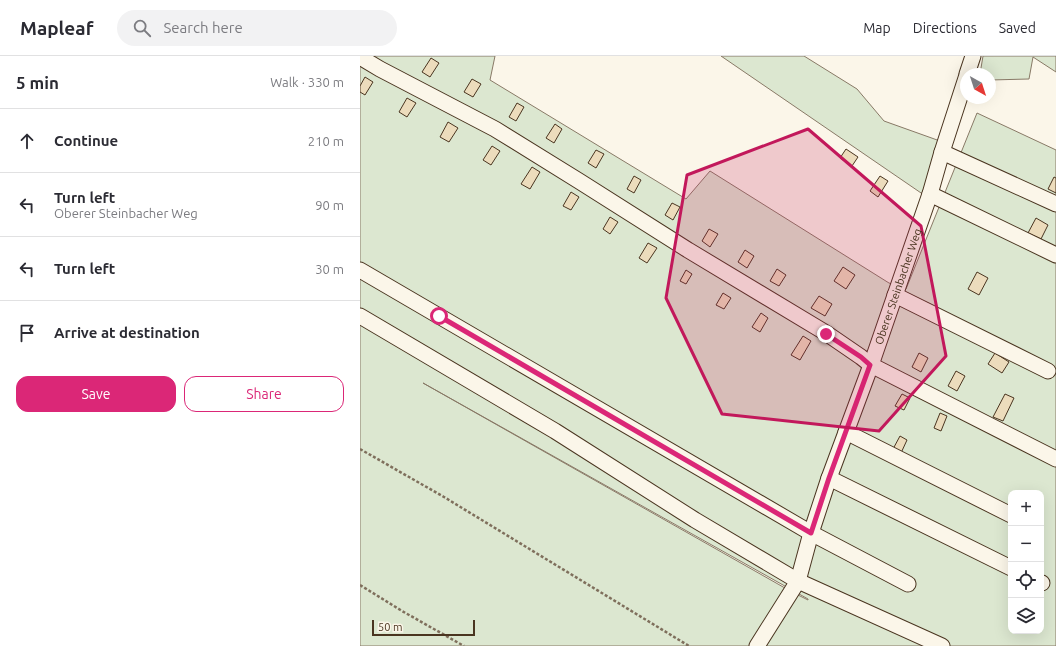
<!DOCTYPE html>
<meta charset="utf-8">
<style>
:root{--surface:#fff;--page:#f2f2f3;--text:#2b2b33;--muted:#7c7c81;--line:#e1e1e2;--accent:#db2777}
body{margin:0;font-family:Ubuntu,sans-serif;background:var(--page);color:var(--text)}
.controls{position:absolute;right:12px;bottom:12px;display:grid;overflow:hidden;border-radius:8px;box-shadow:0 4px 16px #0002}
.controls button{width:36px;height:36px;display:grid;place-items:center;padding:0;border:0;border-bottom:1px solid var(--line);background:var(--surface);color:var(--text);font:20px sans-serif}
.compass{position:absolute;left:600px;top:12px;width:36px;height:36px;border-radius:50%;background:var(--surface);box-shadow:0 4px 16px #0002;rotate:141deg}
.scale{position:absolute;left:12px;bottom:10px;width:103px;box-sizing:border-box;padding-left:4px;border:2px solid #4a3520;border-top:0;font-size:11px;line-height:14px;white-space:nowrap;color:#4a3520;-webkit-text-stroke:3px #fbf6e9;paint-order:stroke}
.stop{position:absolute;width:12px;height:12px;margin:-9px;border:3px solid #db2777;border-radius:50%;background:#fff}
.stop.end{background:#db2777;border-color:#fff;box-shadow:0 1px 4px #0008}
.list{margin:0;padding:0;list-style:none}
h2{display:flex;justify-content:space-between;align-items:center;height:52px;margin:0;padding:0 16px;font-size:17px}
h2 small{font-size:13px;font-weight:400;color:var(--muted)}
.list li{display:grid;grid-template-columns:26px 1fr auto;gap:12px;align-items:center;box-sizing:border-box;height:64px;padding:0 16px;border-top:1px solid var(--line)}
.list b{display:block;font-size:15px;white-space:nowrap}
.list p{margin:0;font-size:13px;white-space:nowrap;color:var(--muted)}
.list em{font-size:13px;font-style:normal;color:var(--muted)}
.actions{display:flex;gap:8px;padding:12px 16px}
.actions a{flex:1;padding:9px 0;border:1px solid var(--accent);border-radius:12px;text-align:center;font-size:14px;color:var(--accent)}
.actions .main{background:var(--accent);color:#fff}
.icon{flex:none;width:22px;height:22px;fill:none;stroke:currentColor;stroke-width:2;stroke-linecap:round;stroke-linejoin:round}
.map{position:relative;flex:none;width:696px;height:590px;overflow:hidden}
header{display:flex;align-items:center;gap:24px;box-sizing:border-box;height:56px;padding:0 20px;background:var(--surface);border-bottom:1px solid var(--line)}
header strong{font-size:19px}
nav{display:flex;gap:22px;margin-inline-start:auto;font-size:14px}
.search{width:280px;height:36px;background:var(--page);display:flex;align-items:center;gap:10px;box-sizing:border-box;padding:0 14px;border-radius:22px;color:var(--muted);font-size:15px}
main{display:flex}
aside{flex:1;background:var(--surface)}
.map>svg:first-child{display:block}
</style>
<header>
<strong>Mapleaf</strong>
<div class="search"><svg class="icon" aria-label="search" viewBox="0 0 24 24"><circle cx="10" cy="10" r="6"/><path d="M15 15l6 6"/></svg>Search here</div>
<nav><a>Map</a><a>Directions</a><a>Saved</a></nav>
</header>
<main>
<aside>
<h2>5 min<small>Walk · 330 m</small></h2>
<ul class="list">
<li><svg class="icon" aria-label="ahead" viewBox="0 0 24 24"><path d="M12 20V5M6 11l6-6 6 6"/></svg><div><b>Continue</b></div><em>210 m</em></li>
<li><svg class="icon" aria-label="left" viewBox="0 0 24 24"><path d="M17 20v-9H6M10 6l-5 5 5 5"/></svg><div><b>Turn left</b><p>Oberer Steinbacher Weg</p></div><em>90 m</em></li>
<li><svg class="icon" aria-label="left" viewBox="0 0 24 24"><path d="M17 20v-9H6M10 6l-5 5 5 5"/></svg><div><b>Turn left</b></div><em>30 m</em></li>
<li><svg class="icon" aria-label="arrive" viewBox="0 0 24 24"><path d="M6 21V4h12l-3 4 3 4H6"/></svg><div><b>Arrive at destination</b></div></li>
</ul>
<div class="actions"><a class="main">Save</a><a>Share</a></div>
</aside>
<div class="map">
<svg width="696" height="590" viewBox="0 0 696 590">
<rect width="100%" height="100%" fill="#fbf6e9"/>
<!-- green -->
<g fill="#dce7d0" stroke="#887966" fill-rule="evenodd">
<path d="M0,0H135L130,24L326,143L350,115L529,227L546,233L617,57L696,94V590H0ZM63,327L448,543V544L432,536ZM651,437H681V575H651Z"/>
<polygon points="361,0 444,0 497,33 524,65 580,85 564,139"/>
<polygon points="623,0 696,0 696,16 673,1 669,23 630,24 630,18 620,18"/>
</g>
<!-- building -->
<g fill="#ecdcbc" stroke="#4a3520">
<polygon points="71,2 79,7 70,21 62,16"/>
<polygon points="5,21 13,26 5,39 0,36 0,30"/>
<polygon points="112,23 121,28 113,41 104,36"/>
<polygon points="47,42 56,47 47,61 39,56"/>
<polygon points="157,47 164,51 156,65 149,61"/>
<polygon points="88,66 98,72 89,86 80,81"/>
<polygon points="195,68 202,73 194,87 186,82"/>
<polygon points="132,90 140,95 131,109 123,104"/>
<polygon points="486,93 498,101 492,110 480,102"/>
<polygon points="236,94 244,98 236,112 228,107"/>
<polygon points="172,111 180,116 170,133 161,128"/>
<polygon points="274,120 281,124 274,137 267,133"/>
<polygon points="520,120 528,125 518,141 510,135"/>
<polygon points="694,121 696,122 696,137 688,133"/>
<polygon points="211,136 219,141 211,154 203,150"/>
<polygon points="312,147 320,151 313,164 305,159"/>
<polygon points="250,161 258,166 250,178 243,173"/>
<polygon points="676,162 688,169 681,183 668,177"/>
<polygon points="349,173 358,178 350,191 342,185"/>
<polygon points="288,187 297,192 287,207 279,202"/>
<polygon points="385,194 394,200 387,212 378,206"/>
<polygon points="483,211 495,219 486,233 474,225"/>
<polygon points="417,213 426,219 419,230 410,225"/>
<polygon points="326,214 332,218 326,228 320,225"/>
<polygon points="617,216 628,222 619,239 608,233"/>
<polygon points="363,237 371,242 364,253 356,249"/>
<polygon points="459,240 472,248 465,260 451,252"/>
<polygon points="401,257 408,262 400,276 392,271"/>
<polygon points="443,280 451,285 440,304 431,299"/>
<polygon points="559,297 568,302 561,316 552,311"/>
<polygon points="635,297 649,306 642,317 628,308"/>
<polygon points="596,315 605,320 597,335 588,330"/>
<polygon points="542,338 550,342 544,354 535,350"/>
<polygon points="645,338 654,342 643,365 633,361"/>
<polygon points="580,357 587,360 581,375 574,372"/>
<polygon points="540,380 547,384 541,397 533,393"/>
</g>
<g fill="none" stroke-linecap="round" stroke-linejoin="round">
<defs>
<g id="minor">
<polyline points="0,1 20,13 135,73 219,125 328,194 466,277 501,301 511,309 696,403"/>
<polyline points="607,18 613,0"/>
<polyline points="582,96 696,148"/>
<polyline points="570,138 696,199"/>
<polyline points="0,214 451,477 548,528"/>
<polyline points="535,239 688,315"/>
<polyline points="0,260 195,375 335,464 438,525 582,590"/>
<polyline points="486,376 651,459"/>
<polyline points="469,422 651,512"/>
<polyline points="681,527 682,527"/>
<path id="s1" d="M397,590L438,525L451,477L469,422L511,309L570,138L582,96L606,22"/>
</g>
</defs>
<!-- minor casing -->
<use href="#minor" stroke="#4a3520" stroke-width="17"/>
<!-- path -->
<g stroke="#7f6f5c" stroke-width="2.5" stroke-dasharray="3 2" stroke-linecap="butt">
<polyline points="0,393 84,441 329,590"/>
<polyline points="0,529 42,555 104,590"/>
</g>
<!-- minor -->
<use href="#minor" stroke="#fbf6e9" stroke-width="15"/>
</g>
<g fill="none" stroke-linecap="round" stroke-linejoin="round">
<!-- route -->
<polyline stroke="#db2777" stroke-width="5" points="79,260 451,477 469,422 510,309 501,301 466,278"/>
</g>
<!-- marked area -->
<path fill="#c2185b" fill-opacity="0.2" stroke="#c2185b" stroke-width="3" stroke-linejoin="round" d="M448,73L561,170L586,300L519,375L362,358L306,242L327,119Z"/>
<g text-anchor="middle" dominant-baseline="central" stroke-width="3" stroke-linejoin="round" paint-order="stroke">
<!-- street labels -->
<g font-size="11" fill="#4a3520" stroke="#fbf6e9">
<text stroke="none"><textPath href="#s1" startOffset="388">Oberer Steinbacher Weg</textPath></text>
</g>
</g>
</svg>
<div class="controls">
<button>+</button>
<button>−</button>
<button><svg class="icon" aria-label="locate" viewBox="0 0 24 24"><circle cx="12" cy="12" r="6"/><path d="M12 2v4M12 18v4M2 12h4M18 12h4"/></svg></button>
<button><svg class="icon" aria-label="layers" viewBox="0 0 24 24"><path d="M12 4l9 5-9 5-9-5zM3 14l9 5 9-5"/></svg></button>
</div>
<svg class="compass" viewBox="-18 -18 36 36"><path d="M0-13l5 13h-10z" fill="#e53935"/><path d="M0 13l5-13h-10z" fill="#7c7c81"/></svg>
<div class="scale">50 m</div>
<div class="stop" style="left:79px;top:260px"></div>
<div class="stop end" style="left:466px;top:278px"></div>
</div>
</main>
